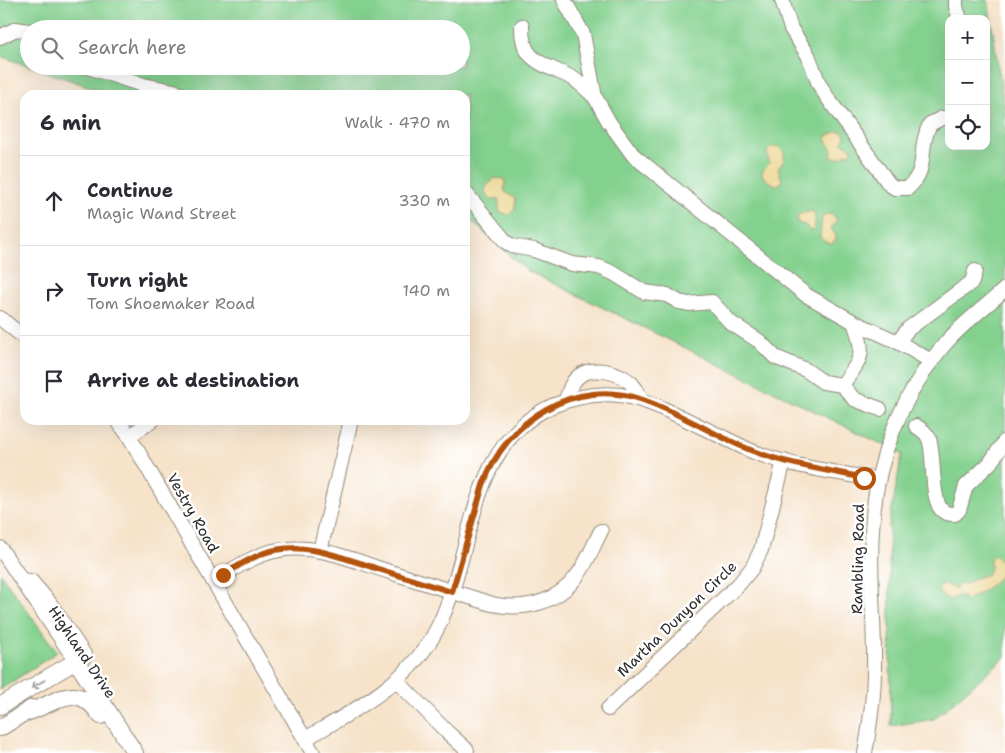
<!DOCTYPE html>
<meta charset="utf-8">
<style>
:root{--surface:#fff;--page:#f7f7f7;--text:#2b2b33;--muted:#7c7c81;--line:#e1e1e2}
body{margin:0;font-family:"Shantell Sans",sans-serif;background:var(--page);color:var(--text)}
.controls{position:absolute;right:15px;top:15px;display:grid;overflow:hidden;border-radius:10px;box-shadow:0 5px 20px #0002}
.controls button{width:45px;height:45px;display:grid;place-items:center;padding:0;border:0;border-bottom:1px solid var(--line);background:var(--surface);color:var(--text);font:25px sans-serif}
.stop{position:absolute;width:15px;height:15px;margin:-11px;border:4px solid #b45309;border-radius:50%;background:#fff}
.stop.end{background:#b45309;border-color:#fff;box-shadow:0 1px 5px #0008}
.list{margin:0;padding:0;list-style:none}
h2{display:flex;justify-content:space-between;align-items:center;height:65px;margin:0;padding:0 20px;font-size:21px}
h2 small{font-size:16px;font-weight:400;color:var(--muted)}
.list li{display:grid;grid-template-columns:32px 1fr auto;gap:15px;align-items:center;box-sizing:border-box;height:90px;padding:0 20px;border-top:1px solid var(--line)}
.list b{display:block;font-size:19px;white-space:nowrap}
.list p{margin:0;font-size:16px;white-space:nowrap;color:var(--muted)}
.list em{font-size:16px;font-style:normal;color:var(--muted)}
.icon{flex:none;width:28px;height:28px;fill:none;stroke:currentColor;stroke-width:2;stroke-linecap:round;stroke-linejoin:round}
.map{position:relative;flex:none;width:1005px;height:753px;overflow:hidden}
.search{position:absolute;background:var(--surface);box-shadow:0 5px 20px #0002;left:20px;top:20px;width:450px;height:55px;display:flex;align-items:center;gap:12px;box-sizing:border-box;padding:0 18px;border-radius:28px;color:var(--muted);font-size:19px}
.panel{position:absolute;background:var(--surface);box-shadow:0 5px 20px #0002;left:20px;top:90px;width:450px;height:335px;border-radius:15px}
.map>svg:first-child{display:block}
</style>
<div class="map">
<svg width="1005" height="753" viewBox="0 0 1005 753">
<rect width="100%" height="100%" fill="#fff"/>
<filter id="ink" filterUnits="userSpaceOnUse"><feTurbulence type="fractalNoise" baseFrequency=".02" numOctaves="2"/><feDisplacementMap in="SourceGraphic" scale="10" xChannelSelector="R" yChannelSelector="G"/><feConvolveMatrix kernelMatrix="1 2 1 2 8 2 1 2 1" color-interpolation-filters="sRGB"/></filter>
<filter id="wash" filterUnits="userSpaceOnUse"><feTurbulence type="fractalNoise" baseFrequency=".0096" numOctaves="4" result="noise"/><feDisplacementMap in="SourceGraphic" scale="20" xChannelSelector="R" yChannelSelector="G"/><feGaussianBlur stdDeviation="1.12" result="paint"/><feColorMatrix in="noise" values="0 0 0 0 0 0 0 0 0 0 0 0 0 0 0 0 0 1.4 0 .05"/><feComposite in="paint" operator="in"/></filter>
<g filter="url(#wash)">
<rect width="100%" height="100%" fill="#f6e3ca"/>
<!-- green -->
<g fill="#84d18f" stroke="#587e5d" fill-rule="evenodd">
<path d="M0,0H988L1005,112V657L934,719L891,726L889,525L902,454L526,270L465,215V95H114L29,66H461V29H29V66L0,56ZM949,19H986V146H949Z"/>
<polygon points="0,573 57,652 0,690"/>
</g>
<!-- sand -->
<g fill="#eeda9e" stroke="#8c8264">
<polygon points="838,131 843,132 845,136 842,143 852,148 851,153 845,154 843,157 835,158 831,156 832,150 826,139 827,136"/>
<path d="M771,147H779L784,152V160L778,168L782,180L779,185C773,185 764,179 762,174L763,170L769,164L767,151Z"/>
<polygon points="495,178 504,179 505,185 504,191 513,197 516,200 514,210 508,215 499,211 499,199 489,199 485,193 486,187"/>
<path d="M813,211C816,216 816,225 813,230L810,231L805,225L798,223L797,219L799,214Z"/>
<polygon points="826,214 833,215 837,220 831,228 836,236 836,240 831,244 824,241 820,237 822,217"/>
<path d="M994,555L1001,560L1003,571C999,582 977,595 967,600L959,595L950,600L940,594L938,589L941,585H947L955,589L959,584H966L976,578L988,574L990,568V559Z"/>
</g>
</g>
<g filter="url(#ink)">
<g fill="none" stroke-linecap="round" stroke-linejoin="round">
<defs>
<g id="minor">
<polyline points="564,0 583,34 595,97 609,122 633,155 806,295 854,322 898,342 931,361"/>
<path d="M782,0L791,29L808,55L819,84L827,97L889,184L895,188H908C930,168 917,149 930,124L942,118H949"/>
<polyline points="956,0 956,7 960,19"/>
<path d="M522,26C521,64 547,64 574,79C581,84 588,91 595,97"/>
<polyline points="0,37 16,29 29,31"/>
<polyline points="85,66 143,85 174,91 181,95"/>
<polyline points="465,192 506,242 512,246 534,250 572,264 599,267 613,273 644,292 667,295 679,302 689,304 712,302 731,323 759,341 775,357 806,370 823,382 842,385 854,399 880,409"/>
<polyline points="0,318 25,338"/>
<polyline points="898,342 908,329 972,282 975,271"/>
<path d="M842,385C862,358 866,355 854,322"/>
<path d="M566,400C569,391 571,382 579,376C593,365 619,372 631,383C635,387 639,394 642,400"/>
<polyline points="117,420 129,436 313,753"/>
<path d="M916,426C922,430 927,433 929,439C935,454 930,502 943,511C946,514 951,514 955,514L959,510L966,486L990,463L1005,441"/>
<polyline points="129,436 153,420"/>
<polyline points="0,548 76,661"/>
<polyline points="320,551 351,420"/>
<polyline points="31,581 49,602 85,656"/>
<path d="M213,581C234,569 255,554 279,550C316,543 355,561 390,572C424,583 458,593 492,604C524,611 557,603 577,576C587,563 593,546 601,531"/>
<polyline points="397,681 447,732 467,750"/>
<polyline points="608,709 739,584 752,568 761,550 784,461"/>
<path d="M305,739C353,711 402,687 432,638C476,563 462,447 552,406C574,397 597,392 620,395C641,398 660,407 679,416C702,427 726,439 749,450C790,467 836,472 878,480"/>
<path d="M865,753C870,725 874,698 874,670C875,620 868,569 873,518C877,459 901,398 939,351C958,327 982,310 1005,289"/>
</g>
<g id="major">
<polyline points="0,706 76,661 135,753"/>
<path d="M23,714C58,704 74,678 101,716"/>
<polyline points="0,728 32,708"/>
</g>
</defs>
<!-- minor casing -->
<use href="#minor" stroke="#90877a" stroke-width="16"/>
<!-- major casing -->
<use href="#major" stroke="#90877a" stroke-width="18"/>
<!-- minor -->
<use href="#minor" stroke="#fff" stroke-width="14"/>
<!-- major -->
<use href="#major" stroke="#fff" stroke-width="16"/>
</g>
<!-- one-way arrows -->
<defs><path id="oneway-shaft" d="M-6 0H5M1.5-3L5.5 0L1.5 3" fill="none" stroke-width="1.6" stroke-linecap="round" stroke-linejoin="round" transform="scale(1.25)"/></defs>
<use stroke="#a0a0a0" href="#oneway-shaft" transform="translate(38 684) rotate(150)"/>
</g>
<g fill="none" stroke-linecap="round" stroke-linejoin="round" filter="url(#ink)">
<!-- route -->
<path stroke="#b45309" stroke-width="6" d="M223,575C237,567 251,557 267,552C304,541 340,557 375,568C401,576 426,584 452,592L483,485C506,420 575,376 643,400C681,413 716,437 753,451C789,465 827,470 864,478"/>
</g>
<g text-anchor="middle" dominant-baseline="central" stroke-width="5" stroke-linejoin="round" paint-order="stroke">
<!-- street labels -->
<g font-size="15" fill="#2b2b2b" stroke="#fff">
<text transform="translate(193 513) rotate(60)">Vestry Road</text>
<text transform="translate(858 559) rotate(-89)">Rambling Road</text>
<text transform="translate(677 619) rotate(-44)">Martha Dunyon Circle</text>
<text transform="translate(82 652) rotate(56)">Highland Drive</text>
</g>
</g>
</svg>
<div class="controls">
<button>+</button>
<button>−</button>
<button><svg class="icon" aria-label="locate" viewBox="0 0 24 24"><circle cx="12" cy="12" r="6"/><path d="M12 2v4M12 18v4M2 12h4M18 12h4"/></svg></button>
</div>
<div class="stop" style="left:864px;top:478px"></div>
<div class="stop end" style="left:223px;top:575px"></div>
<div class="search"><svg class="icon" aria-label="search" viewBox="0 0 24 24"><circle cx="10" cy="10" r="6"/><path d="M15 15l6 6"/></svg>Search here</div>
<section class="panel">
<h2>6 min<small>Walk · 470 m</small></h2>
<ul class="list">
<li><svg class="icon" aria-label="ahead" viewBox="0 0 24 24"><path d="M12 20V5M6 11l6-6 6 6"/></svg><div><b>Continue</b><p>Magic Wand Street</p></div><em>330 m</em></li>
<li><svg class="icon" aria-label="right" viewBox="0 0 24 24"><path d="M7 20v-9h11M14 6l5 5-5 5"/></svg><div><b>Turn right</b><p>Tom Shoemaker Road</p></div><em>140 m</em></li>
<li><svg class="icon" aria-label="arrive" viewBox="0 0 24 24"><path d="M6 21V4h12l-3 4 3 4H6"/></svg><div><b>Arrive at destination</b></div></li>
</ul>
</section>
</div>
